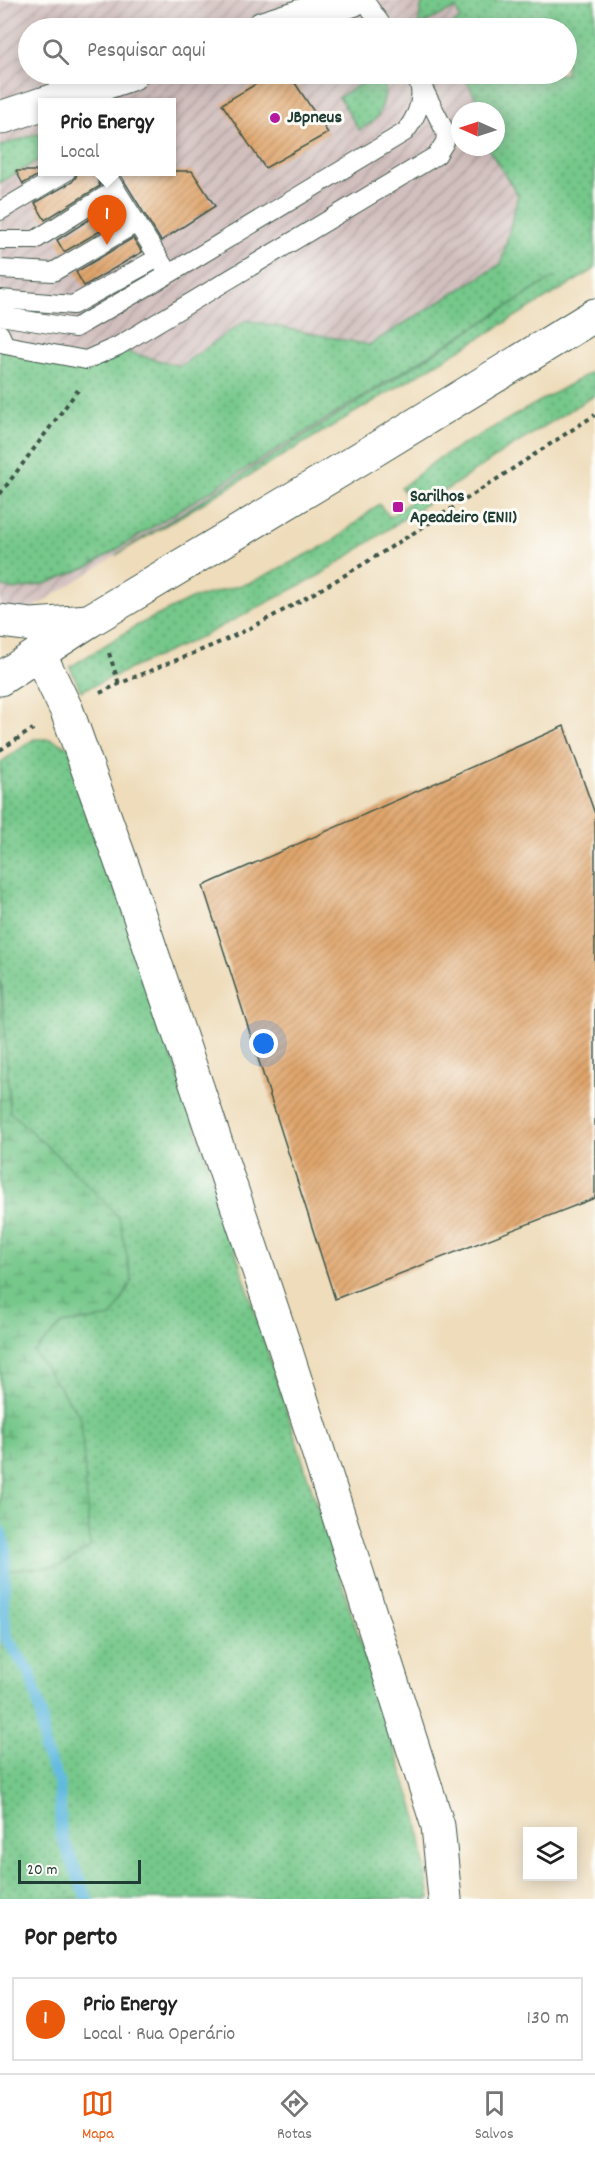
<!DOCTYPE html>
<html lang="pt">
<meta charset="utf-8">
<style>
:root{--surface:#fff;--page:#f2f2f2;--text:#222;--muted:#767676;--line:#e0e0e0;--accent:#ea580c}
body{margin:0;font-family:Dekko,sans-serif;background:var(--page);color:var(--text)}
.controls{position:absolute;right:18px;bottom:18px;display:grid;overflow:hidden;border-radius:0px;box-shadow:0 3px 15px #0003}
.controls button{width:54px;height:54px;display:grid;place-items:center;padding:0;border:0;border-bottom:2px solid var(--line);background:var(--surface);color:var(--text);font:30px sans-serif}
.compass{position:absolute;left:451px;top:102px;width:54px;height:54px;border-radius:50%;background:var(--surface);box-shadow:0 3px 15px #0003;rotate:273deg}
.scale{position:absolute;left:18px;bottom:15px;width:123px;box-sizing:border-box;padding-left:6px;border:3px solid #1f3d34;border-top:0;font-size:16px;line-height:21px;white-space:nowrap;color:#1f3d34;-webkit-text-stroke:4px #fdfcf7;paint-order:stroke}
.you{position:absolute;left:264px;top:1044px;width:21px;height:21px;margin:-15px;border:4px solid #fff;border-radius:50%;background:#1a73e8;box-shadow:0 0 0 9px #1a73e833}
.badge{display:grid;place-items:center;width:39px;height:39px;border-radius:50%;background:var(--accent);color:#fff;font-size:20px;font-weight:700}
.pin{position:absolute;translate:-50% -50px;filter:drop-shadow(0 2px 3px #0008)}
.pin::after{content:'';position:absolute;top:32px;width:21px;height:18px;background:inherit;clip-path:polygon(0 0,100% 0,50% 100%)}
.popup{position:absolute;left:38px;top:98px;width:138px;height:78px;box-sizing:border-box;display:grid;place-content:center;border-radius:0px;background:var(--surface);filter:drop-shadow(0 2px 4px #0005);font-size:20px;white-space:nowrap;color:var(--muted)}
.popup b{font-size:22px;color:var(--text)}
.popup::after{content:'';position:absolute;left:50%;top:100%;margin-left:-12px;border:12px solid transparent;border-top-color:var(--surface)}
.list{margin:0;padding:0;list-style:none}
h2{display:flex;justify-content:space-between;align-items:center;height:78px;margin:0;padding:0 24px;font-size:26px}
h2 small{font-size:20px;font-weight:400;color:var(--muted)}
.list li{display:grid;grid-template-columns:39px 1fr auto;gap:18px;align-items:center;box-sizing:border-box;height:84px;margin:0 12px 12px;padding:0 12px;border:2px solid var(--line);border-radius:0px}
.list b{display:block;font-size:22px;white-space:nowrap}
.list p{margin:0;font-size:20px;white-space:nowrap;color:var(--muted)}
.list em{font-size:20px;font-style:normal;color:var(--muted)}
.icon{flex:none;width:33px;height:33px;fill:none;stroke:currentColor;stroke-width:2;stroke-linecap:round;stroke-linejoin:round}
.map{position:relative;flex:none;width:595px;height:1899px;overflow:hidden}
.search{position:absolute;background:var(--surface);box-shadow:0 3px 15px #0003;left:18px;right:18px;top:18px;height:66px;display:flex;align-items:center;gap:15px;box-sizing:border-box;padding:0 21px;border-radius:33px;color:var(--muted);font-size:22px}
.sheet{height:174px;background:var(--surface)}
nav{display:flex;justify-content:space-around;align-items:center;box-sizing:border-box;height:84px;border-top:2px solid var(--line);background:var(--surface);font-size:16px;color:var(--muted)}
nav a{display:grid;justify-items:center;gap:3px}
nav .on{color:var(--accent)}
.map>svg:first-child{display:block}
</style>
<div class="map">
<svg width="595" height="1899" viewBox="0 0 595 1899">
<defs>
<pattern id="industrial-furrows" width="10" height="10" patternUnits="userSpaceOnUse" patternTransform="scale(1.5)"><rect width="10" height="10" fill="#d1bfbe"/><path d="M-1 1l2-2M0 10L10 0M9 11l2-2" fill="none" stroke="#a99c9b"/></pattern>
<pattern id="grass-dots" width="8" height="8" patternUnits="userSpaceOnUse" patternTransform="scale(1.5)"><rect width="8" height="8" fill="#74c78a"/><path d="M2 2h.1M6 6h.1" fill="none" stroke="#5fa372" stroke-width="1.8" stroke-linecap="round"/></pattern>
<pattern id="wetland-marsh" width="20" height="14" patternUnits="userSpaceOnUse" patternTransform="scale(1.5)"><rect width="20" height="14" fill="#74c78a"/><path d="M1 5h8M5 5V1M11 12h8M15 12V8" fill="none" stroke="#5fa372"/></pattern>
<pattern id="building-hatch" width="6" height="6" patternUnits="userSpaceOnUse" patternTransform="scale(1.5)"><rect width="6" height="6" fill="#e0a56c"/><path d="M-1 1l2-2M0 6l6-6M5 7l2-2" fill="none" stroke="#b5885a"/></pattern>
</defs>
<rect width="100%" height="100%" fill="#fdfcf7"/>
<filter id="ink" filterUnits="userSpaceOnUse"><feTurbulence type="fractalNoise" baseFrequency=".0167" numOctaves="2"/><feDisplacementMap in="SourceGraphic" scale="12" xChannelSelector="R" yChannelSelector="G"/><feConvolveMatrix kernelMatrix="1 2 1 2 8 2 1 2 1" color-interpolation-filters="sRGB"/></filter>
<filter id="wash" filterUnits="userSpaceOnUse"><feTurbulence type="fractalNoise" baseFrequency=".008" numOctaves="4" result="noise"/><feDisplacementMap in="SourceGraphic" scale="24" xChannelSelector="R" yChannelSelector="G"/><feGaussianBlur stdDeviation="1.35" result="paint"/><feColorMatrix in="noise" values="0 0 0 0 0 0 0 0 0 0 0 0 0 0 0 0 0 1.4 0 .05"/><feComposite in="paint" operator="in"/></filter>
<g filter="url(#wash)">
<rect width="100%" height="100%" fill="#eedcba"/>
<!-- industrial -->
<path fill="url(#industrial-furrows)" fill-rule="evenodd" d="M0,0H595V252L0,629ZM28,28H566V74H28ZM42,103H172V172H42ZM460,111H496V147H460Z"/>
<!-- grass -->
<g fill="url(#grass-dots)" stroke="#4a825f" stroke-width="1.5">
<polygon points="426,0 595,0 595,269 116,555 556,276 90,566 48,583 14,590 0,586 0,350 85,368 120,350 180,366 246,320 369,345 501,264 518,195 487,147 496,147 496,111 480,111 481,107 464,77 447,82 443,74 566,74 566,28 448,28 460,19 456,8 418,26 421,6"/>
<path d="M377,74H385C387,85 384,108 376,118C373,123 364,127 359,130L339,97Z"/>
<polygon points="42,132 42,158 0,183 0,146"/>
<polygon points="595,370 595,395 506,450 320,575 203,636 81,691 70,667 136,626 191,599 252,582 332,542 379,504 390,517 411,501 401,488 439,458"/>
<polygon points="34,739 50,739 71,748 188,1103 418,1821 430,1899 0,1899 0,763"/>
</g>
<!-- wetland -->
<polygon fill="url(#wetland-marsh)" stroke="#4a825f" stroke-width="1.5" points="0,980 2,988 10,1112 72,1169 119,1217 132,1281 112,1317 62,1324 34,1352 81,1418 90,1547 61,1566 0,1571"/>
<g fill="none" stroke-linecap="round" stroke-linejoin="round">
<!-- stream -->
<polyline stroke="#61badf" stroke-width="12" points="0,1531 6,1549 3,1600 6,1638 30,1673 41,1713 45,1751 59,1782 61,1834 87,1899"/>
</g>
<g id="blocks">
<!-- building -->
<g fill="url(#building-hatch)">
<polygon points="273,74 289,74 328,133 265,168 222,104"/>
<polygon points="16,171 45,171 23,184"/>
<polygon points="77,171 94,171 100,186 45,220 35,203 72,182 76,177"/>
<polygon points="118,171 192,171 215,206 161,241"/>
<polygon points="112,205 121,219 64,252 57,240"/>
<polygon points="133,238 142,252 84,286 76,272"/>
<polygon points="564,726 595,814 595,1198 335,1299 203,886"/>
</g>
</g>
</g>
<g filter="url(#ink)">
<use href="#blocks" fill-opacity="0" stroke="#3e5548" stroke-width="1.5"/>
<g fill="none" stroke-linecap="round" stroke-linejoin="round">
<defs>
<g id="service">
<polyline points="364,0 384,28"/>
<polyline points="105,172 165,268"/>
<polyline points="0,211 66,172"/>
<polyline points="0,240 35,240 116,189"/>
<polyline points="0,269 53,272 137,223"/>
<polyline points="0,299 73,305 158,258"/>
<path d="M0,316L75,328L169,274L405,132C416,118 424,102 419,84"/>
<polyline points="0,334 5,345 86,360 118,346 437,155 445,142 446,133 416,74"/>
</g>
<g id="minor">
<polyline points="263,28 352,0"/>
<polyline points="46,103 131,74"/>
<polyline points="0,118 42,104"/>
<polyline points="39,653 67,711 126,876 285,1348 438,1826 445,1899"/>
</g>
<polyline id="tertiary" points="0,621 32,625 89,621"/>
<polyline id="primary" points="0,679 89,621 366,455 595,315"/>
</defs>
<!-- service casing -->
<use href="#service" stroke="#3e5548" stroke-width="20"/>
<!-- minor casing -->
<use href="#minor" stroke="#3e5548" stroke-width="35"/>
<!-- tertiary casing -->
<use href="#tertiary" stroke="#3e5548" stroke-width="35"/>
<!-- primary casing -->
<use href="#primary" stroke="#3e5548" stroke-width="35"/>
<!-- path -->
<g stroke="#3e5548" stroke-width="4" stroke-dasharray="4.5 4.5" stroke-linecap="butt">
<polyline points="0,494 78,390"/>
<polyline points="109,653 119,684"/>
<path d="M100,693C150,668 204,652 254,626C373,564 483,487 595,415"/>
<polyline points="0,750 33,729"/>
</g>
<!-- service -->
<use href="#service" stroke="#fff" stroke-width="18"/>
<!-- minor -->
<use href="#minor" stroke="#fff" stroke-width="33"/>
<!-- tertiary -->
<use href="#tertiary" stroke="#fff" stroke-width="33"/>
<!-- primary -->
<use href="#primary" stroke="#fff" stroke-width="33"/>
</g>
</g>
<!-- markers -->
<g fill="#b5179e" stroke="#fdfcf7" stroke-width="2">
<circle cx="275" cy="118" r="6"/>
<rect x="392" y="501" width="12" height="12" rx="3"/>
</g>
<g text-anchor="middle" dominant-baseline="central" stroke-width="6" stroke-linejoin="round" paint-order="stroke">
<!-- poi labels -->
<g font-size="18" font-weight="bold" fill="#1f3d34" stroke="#fdfcf7" text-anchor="start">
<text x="287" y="118">JBpneus</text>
<text x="410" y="497">Sarilhos<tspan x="410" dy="21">Apeadeiro (EN11)</tspan></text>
</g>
</g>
</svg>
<div class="controls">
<button><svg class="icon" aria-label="layers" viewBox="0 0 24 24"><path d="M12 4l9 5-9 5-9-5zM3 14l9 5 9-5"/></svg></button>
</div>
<svg class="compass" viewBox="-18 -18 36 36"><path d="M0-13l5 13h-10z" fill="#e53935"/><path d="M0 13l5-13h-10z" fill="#767676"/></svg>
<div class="scale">20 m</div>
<div class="you"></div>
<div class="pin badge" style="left:107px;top:245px">1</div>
<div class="popup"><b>Prio Energy</b>Local</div>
<div class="search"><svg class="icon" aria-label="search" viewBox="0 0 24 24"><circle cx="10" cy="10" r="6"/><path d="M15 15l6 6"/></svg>Pesquisar aqui</div>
</div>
<section class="sheet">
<h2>Por perto<small></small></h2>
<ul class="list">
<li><span class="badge">1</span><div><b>Prio Energy</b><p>Local · Rua Operário</p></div><em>130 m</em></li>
</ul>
</section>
<nav>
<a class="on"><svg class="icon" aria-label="map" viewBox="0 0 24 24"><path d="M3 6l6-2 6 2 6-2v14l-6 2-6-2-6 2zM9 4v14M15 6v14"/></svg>Mapa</a>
<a><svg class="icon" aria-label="directions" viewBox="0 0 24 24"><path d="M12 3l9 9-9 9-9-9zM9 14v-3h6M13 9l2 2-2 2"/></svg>Rotas</a>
<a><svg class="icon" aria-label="saved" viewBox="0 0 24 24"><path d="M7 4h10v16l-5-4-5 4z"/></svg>Salvos</a>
</nav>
